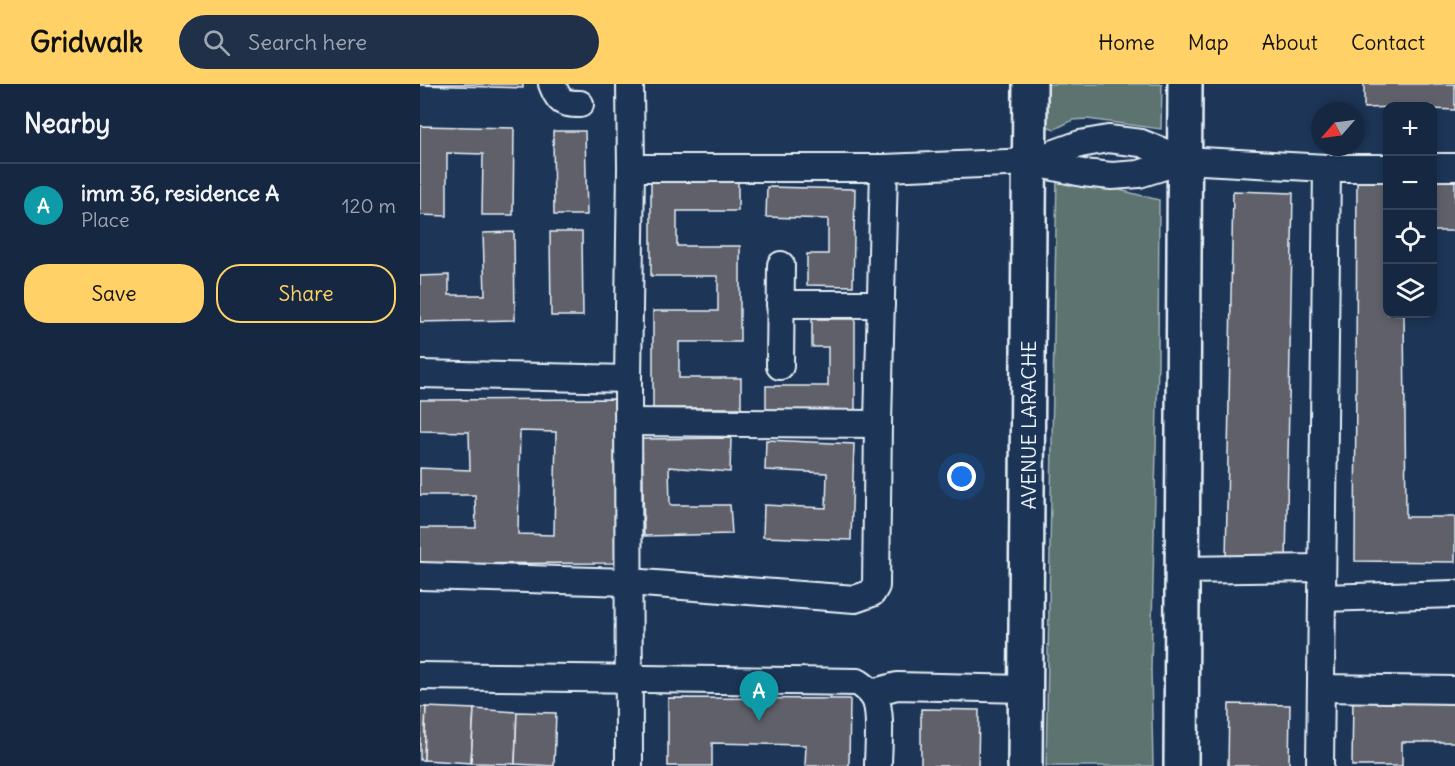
<!DOCTYPE html>
<meta charset="utf-8">
<style>
:root{--surface:#162841;--page:#1f3048;--text:#f1f3f6;--muted:#9ea6b1;--line:#35445a;--accent:#ffd166}
body{margin:0;font-family:Delius,sans-serif;background:var(--page);color:var(--text)}
.controls{position:absolute;right:18px;top:18px;display:grid;overflow:hidden;border-radius:12px;box-shadow:0 3px 9px #0003}
.controls button{width:54px;height:54px;display:grid;place-items:center;padding:0;border:0;border-bottom:2px solid var(--line);background:var(--surface);color:var(--text);font:30px sans-serif}
.compass{position:absolute;left:891px;top:18px;width:54px;height:54px;border-radius:50%;background:var(--surface);box-shadow:0 3px 9px #0003;rotate:242deg}
.you{position:absolute;left:542px;top:393px;width:21px;height:21px;margin:-15px;border:4px solid #fff;border-radius:50%;background:#1a73e8;box-shadow:0 0 0 9px #1a73e833}
.badge{display:grid;place-items:center;width:39px;height:39px;border-radius:50%;background:var(--accent);color:#fff;font-size:20px;font-weight:700}
.pin{position:absolute;translate:-50% -50px;filter:drop-shadow(0 2px 3px #0008)}
.pin::after{content:'';position:absolute;top:32px;width:21px;height:18px;background:inherit;clip-path:polygon(0 0,100% 0,50% 100%)}
.list{margin:0;padding:0;list-style:none}
h2{display:flex;justify-content:space-between;align-items:center;height:78px;margin:0;padding:0 24px;font-size:26px}
h2 small{font-size:20px;font-weight:400;color:var(--muted)}
.list li{display:grid;grid-template-columns:39px 1fr auto;gap:18px;align-items:center;box-sizing:border-box;height:84px;padding:0 24px;border-top:2px solid var(--line)}
.list b{display:block;font-size:22px;white-space:nowrap}
.list p{margin:0;font-size:20px;white-space:nowrap;color:var(--muted)}
.list em{font-size:20px;font-style:normal;color:var(--muted)}
.actions{display:flex;gap:12px;padding:18px 24px}
.actions a{flex:1;padding:14px 0;border:2px solid var(--accent);border-radius:24px;text-align:center;font-size:21px;color:var(--accent)}
.actions .main{background:var(--accent);color:#111}
.icon{flex:none;width:33px;height:33px;fill:none;stroke:currentColor;stroke-width:2;stroke-linecap:round;stroke-linejoin:round}
.map{position:relative;flex:none;width:1035px;height:682px;overflow:hidden}
header{display:flex;align-items:center;gap:36px;box-sizing:border-box;height:84px;padding:0 30px;background:var(--accent);color:#111}
header strong{font-size:28px}
nav{display:flex;gap:33px;margin-inline-start:auto;font-size:21px}
.search{width:420px;height:54px;background:var(--page);display:flex;align-items:center;gap:15px;box-sizing:border-box;padding:0 21px;border-radius:33px;color:var(--muted);font-size:22px}
main{display:flex}
aside{flex:1;background:var(--surface)}
.map>svg:first-child{display:block}
</style>
<header>
<strong>Gridwalk</strong>
<div class="search"><svg class="icon" aria-label="search" viewBox="0 0 24 24"><circle cx="10" cy="10" r="6"/><path d="M15 15l6 6"/></svg>Search here</div>
<nav><a>Home</a><a>Map</a><a>About</a><a>Contact</a></nav>
</header>
<main>
<aside>
<h2>Nearby<small></small></h2>
<ul class="list">
<li><span class="badge" style="background:#0f9aa8">A</span><div><b>imm 36, residence A</b><p>Place</p></div><em>120 m</em></li>
</ul>
<div class="actions"><a class="main">Save</a><a>Share</a></div>
</aside>
<div class="map">
<svg width="1035" height="682" viewBox="0 0 1035 682">
<rect width="100%" height="100%" fill="#1d3557"/>
<filter id="ink" filterUnits="userSpaceOnUse"><feTurbulence type="fractalNoise" baseFrequency=".0167" numOctaves="2"/><feDisplacementMap in="SourceGraphic" scale="12" xChannelSelector="R" yChannelSelector="G"/><feConvolveMatrix kernelMatrix="1 2 1 2 8 2 1 2 1" color-interpolation-filters="sRGB"/></filter>
<g filter="url(#ink)">
<!-- green -->
<g fill="#5b7370" stroke="#a2b2b4" stroke-width="1.5">
<polygon points="627,0 742,0 741,45 667,35 653,36 635,45 626,42"/>
<polygon points="637,90 739,116 738,277 731,585 733,682 626,682"/>
</g>
<!-- building -->
<g fill="#60606a" stroke="#e8f1f8" stroke-width="1.5" fill-rule="evenodd">
<polygon points="0,0 103,0 103,4 0,1"/>
<polygon points="944,0 1035,0 1035,26 1012,25 1012,22 944,24"/>
<polygon points="0,42 94,44 93,131 62,131 63,70 27,69 27,132 0,131"/>
<polygon points="133,47 165,47 167,131 134,131"/>
<polygon points="231,95 318,95 318,127 257,127 257,162 320,162 320,258 259,258 259,294 321,294 321,324 233,324 233,227 298,227 298,192 231,192"/>
<polygon points="937,96 968,96 968,230 984,230 986,433 1035,433 1035,478 935,477"/>
<rect x="1012" y="97" width="23" height="50"/>
<polygon points="347,103 435,105 433,202 387,201 387,170 408,170 408,135 346,133"/>
<polygon points="813,107 873,109 866,477 806,476"/>
<polygon points="94,148 95,236 0,238 0,192 29,191 29,211 65,211 63,149"/>
<polygon points="130,148 162,148 163,232 131,232"/>
<polygon points="392,235 435,235 435,331 346,331 346,302 408,302 408,263 392,263"/>
<path d="M195,315V479L0,480V444H56L55,411H0V384L50,386L49,348L0,347V316ZM100,347L136,348L134,451L98,450Z"/>
<polygon points="311,354 310,388 249,383 250,421 310,421 312,450 224,452 222,355"/>
<polygon points="346,356 434,360 431,456 343,453 344,421 406,424 407,389 345,386"/>
<polygon points="248,614 430,615 429,682 385,682 386,661 292,659 292,682 248,682"/>
<polygon points="933,615 1035,616 1035,658 982,658 982,682 932,682"/>
<polygon points="809,620 870,621 869,682 808,682"/>
<polygon points="0,623 6,623 4,676 0,676"/>
<polygon points="6,623 54,625 51,679 4,676"/>
<polygon points="54,625 97,628 95,680 51,679"/>
<polygon points="501,625 559,626 558,682 501,682"/>
<polygon points="97,628 136,629 134,682 95,680"/>
</g>
<g fill="none" stroke-linecap="round" stroke-linejoin="round">
<defs>
<g id="minor">
<path d="M132,0C139,17 141,20 160,20"/>
<polyline points="610,78 660,60 688,55 721,59 764,76 907,84 968,84"/>
<polyline points="1012,83 1035,83"/>
<polyline points="211,84 464,84 610,78 663,89 692,92 719,90 764,76"/>
<polyline points="360,220 461,220"/>
<polyline points="360,282 361,181"/>
<polyline points="0,290 208,295"/>
<polyline points="209,338 458,340"/>
<polyline points="762,486 902,484"/>
<polyline points="0,492 209,498 435,515 452,509 456,502 458,340 464,84"/>
<polyline points="902,514 1035,510"/>
<path d="M0,592L438,598C445,603 451,607 455,615C462,629 458,665 458,682"/>
<polyline points="901,604 1035,606"/>
<polyline points="453,611 462,606 477,602 606,605"/>
<polyline points="209,682 208,295 211,84 210,0"/>
<polyline points="900,682 907,84"/>
</g>
<g id="major">
<polyline points="605,682 610,0"/>
<polyline points="761,682 765,0"/>
</g>
</defs>
<!-- minor casing -->
<use href="#minor" stroke="#e8f1f8" stroke-width="30"/>
<!-- major casing -->
<use href="#major" stroke="#e8f1f8" stroke-width="38"/>
<!-- minor -->
<use href="#minor" stroke="#1d3557" stroke-width="26"/>
<!-- major -->
<use href="#major" stroke="#1d3557" stroke-width="33"/>
</g>
</g>
<g text-anchor="middle" dominant-baseline="central" stroke-width="5" stroke-linejoin="round" paint-order="stroke">
<!-- street labels -->
<g font-size="20" fill="#e8f1f8" stroke="#1d3557">
<text transform="translate(608 341) rotate(-90)">AVENUE LARACHE</text>
</g>
</g>
</svg>
<div class="controls">
<button>+</button>
<button>−</button>
<button><svg class="icon" aria-label="locate" viewBox="0 0 24 24"><circle cx="12" cy="12" r="6"/><path d="M12 2v4M12 18v4M2 12h4M18 12h4"/></svg></button>
<button><svg class="icon" aria-label="layers" viewBox="0 0 24 24"><path d="M12 4l9 5-9 5-9-5zM3 14l9 5 9-5"/></svg></button>
</div>
<svg class="compass" viewBox="-18 -18 36 36"><path d="M0-13l5 13h-10z" fill="#e53935"/><path d="M0 13l5-13h-10z" fill="#9ea6b1"/></svg>
<div class="you"></div>
<div class="pin badge" style="left:339px;top:637px;background:#0f9aa8">A</div>
</div>
</main>
